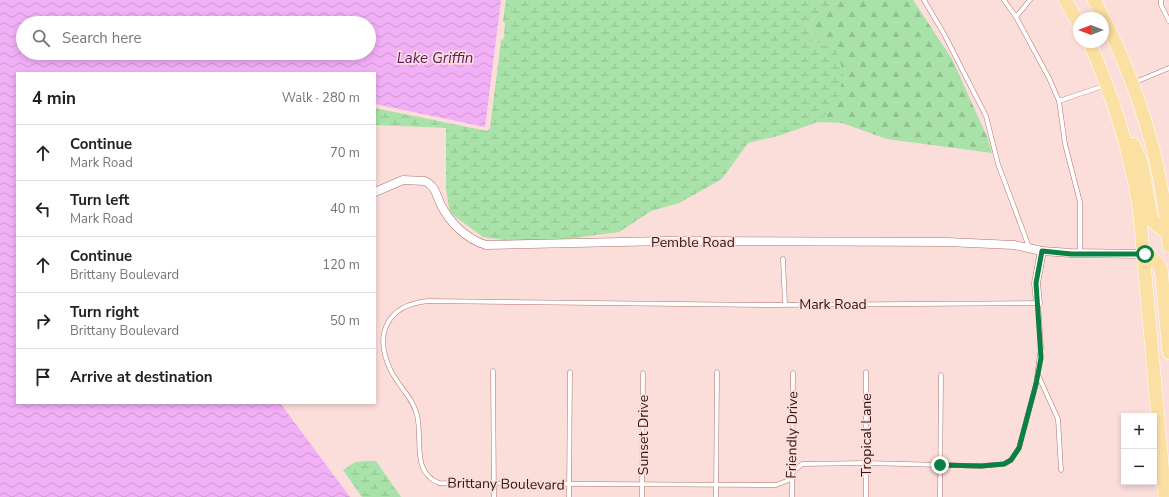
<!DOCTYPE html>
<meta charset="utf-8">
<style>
:root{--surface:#fff;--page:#f6f6f6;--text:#222;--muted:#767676;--line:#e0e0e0}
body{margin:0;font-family:"Nunito Sans",sans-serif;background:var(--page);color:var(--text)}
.controls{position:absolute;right:12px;bottom:12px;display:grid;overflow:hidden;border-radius:0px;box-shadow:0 2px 6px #0003}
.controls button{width:36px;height:36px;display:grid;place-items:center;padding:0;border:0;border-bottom:1px solid var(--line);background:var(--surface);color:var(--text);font:20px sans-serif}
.compass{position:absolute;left:1073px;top:12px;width:36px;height:36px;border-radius:50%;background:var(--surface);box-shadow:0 2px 6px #0003;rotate:270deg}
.stop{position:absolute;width:12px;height:12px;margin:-9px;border:3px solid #0b8043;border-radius:50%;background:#fff}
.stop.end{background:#0b8043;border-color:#fff;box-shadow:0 1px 4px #0008}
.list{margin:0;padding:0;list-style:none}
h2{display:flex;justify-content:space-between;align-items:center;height:52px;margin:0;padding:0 16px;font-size:17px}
h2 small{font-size:13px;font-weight:400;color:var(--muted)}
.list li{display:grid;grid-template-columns:26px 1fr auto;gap:12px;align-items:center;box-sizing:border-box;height:56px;padding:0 16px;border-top:1px solid var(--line)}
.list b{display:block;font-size:15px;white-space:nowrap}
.list p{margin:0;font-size:13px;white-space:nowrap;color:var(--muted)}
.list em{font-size:13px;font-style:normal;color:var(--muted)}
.icon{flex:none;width:22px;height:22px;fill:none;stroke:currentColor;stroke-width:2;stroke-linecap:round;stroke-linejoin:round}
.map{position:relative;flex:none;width:1169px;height:497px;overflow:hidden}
.search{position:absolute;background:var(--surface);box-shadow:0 2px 6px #0003;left:16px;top:16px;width:360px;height:44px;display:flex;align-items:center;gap:10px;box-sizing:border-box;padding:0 14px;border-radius:22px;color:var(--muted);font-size:15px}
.panel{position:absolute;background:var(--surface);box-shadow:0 2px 6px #0003;left:16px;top:72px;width:360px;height:332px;border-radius:0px}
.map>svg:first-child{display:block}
</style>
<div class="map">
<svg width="1169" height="497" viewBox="0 0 1169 497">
<defs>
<pattern id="forest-firs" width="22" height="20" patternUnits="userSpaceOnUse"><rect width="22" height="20" fill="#a8e2a8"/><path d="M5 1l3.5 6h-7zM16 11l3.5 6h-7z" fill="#91c190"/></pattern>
<pattern id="wetland-marsh" width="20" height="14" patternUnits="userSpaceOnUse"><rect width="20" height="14" fill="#a8e2a8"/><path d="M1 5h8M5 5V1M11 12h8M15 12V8" fill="none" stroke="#91c190"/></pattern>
<pattern id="water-waves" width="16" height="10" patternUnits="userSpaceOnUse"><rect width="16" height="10" fill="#f1aff5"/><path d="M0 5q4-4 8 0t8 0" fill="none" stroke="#cf96d1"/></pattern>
</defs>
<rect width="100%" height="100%" fill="#fbddda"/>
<!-- forest -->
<polygon fill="url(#forest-firs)" points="842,0 913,0 952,59 988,139 992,153 887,139 842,123 818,122 836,104 836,50 812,40 807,24 823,10"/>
<!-- wetland -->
<g fill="url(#wetland-marsh)">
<polygon points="506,0 842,0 823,10 807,24 812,40 836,50 844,74 836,104 818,122 778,136 748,143 722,179 679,203 651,211 619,232 529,244 483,237 450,213 446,189 446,128 375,125 375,108 487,131 490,128 501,41 504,38 505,23 503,21"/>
<polygon points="366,461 376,461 401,497 362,497 343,470 355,462"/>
</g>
<!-- water -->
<path fill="url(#water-waves)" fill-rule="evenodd" d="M0,0H501L485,127L375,104V73H17V403H280L350,497H0ZM23,23H369V53H23Z"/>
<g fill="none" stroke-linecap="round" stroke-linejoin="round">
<defs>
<g id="lane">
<polyline points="924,0 944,34 986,116 998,164 1029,247"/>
<polyline points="1004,0 1016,17 1049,78 1059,101 1065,144 1080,202 1080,253"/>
<polyline points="1161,0 1161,5 1169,21"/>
<polyline points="1016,17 1030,0"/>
<polyline points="1133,83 1169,68"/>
<polyline points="1059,101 1106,85"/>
<polyline points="783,259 785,304"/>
<polyline points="493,371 494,497"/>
<polyline points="1038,375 1058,419 1061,470"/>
<path d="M792,473L802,464L866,463L981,466L1004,464L1011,460L1019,448L1036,384L1041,347L1038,303L771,305L428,301C387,305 373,334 391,371C399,387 413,398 417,415C423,439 411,472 439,483L776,485L789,480L792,475"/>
<polyline points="569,497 570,372"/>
<polyline points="642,497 643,373"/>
<polyline points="716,497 717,372"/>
<polyline points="792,497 793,373"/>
<polyline points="866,497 866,372"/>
<polyline points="940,497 941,375"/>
</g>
<g id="street">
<path d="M375,192L403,180L425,181C435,186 436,194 440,203C449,222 466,239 486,245L665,241L947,242L1014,245L1042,251"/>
<polyline points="1038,303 1036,283 1042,251 1071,253 1145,254"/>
</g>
<g id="primary">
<polyline points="1065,0 1079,24"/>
<path d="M1094,0C1136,77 1162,158 1169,246"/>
<path d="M1089,42C1114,99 1128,144 1139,206L1165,497"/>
<polyline points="1133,144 1141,161 1152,221 1168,234"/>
<polyline points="1145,254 1151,256 1161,268 1169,353"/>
</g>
</defs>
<!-- lane casing -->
<use href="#lane" stroke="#b4726d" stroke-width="5"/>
<!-- street casing -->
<use href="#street" stroke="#b4726d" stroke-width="9"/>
<!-- primary casing -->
<use href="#primary" stroke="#fff" stroke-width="14"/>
<!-- lane -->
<use href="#lane" stroke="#fff" stroke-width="4"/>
<!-- street -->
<use href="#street" stroke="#fff" stroke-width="8"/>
<!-- primary -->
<use href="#primary" stroke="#fce0a3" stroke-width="13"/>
</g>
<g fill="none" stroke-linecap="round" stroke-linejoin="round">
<!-- route -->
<polyline stroke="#0b8043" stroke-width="5" points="940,465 981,466 1004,464 1011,460 1019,448 1036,384 1041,358 1036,283 1042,251 1071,254 1145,254"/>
</g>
<g text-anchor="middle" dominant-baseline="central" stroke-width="3.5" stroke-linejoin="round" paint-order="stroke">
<!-- street labels -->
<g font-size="14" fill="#2f1514" stroke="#fbddda">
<text x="693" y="242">Pemble Road</text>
<text x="833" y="304">Mark Road</text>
<text transform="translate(643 435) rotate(-90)">Sunset Drive</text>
<text transform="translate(792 435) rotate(-89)">Friendly Drive</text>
<text transform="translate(866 435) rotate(-90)">Tropical Lane</text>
<text transform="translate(506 484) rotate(1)">Brittany Boulevard</text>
</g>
<!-- water labels -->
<g font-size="15" font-style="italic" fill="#611867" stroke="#fbddda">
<text x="435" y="58">Lake Griffin</text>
</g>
</g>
</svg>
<div class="controls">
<button>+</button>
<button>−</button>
</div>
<svg class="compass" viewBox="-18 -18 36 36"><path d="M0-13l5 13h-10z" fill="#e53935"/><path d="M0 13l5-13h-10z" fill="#767676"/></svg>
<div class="stop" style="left:1145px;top:254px"></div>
<div class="stop end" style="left:940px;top:465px"></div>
<div class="search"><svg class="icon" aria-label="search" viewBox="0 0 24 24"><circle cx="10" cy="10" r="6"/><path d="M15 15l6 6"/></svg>Search here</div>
<section class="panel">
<h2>4 min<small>Walk · 280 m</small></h2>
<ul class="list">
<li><svg class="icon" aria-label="ahead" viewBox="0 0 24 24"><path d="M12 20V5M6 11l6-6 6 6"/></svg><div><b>Continue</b><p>Mark Road</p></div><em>70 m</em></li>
<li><svg class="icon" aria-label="left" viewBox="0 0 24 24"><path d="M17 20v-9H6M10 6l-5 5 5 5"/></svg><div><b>Turn left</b><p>Mark Road</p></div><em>40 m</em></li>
<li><svg class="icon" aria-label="ahead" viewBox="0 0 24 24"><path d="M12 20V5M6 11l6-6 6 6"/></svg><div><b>Continue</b><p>Brittany Boulevard</p></div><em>120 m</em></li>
<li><svg class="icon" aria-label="right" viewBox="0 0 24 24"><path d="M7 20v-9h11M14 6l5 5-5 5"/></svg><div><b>Turn right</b><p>Brittany Boulevard</p></div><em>50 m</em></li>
<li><svg class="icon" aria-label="arrive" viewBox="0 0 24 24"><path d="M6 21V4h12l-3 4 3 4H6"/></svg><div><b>Arrive at destination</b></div></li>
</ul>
</section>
</div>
